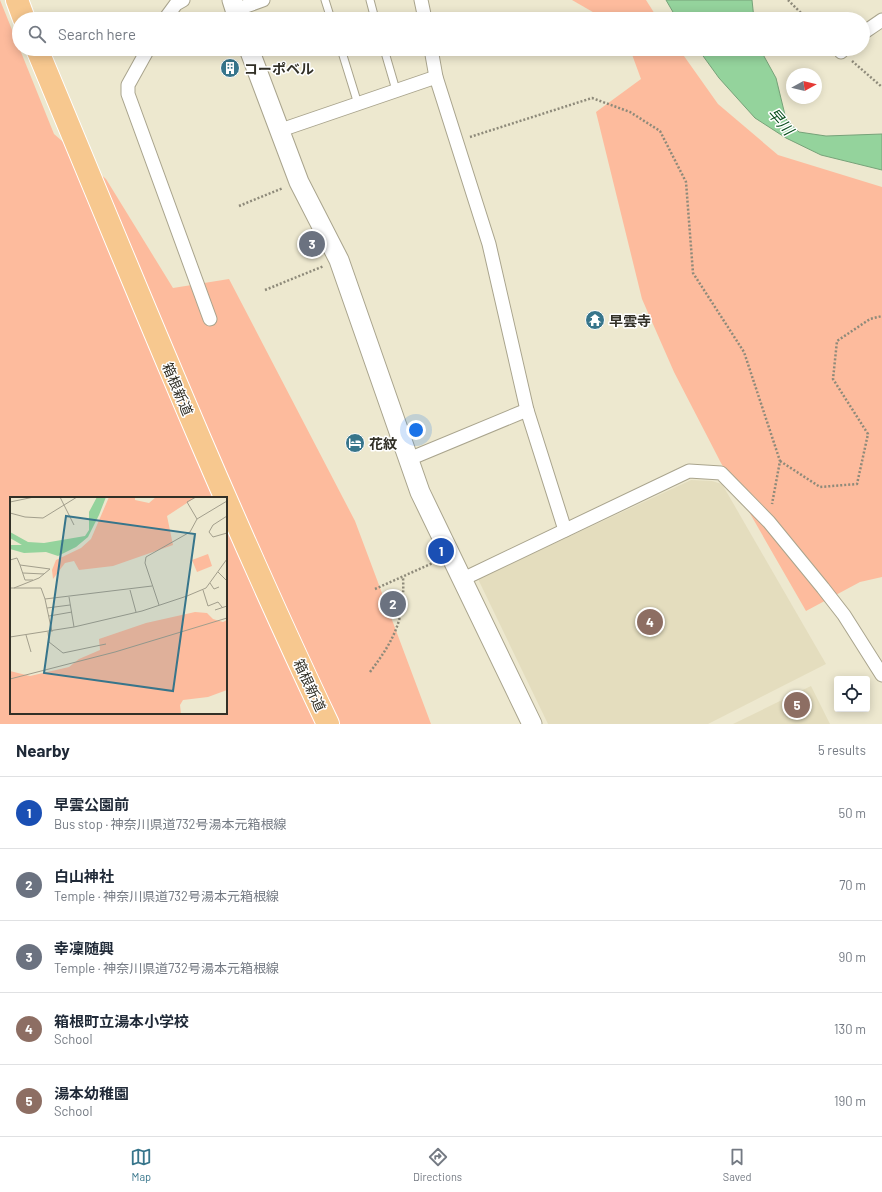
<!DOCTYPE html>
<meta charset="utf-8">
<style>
:root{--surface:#fff;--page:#f2f2f3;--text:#1f2937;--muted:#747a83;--line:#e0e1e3;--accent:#37758b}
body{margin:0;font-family:Barlow,"Noto Sans JP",sans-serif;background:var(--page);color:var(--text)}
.controls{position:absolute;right:12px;bottom:12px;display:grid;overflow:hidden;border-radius:4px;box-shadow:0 2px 10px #0003}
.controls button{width:36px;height:36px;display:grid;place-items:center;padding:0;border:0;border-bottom:1px solid var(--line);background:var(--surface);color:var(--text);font:20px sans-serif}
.compass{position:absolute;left:786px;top:68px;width:36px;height:36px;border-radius:50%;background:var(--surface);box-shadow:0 2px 10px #0003;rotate:82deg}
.you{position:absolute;left:416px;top:430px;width:14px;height:14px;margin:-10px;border:3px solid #fff;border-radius:50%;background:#1a73e8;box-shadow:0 0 0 6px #1a73e833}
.badge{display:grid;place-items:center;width:26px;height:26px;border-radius:50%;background:var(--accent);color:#fff;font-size:13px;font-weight:700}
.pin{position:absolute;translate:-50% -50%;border:2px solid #fff;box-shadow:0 1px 4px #0006}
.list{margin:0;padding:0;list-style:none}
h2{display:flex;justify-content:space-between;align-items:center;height:52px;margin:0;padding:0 16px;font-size:17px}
h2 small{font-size:13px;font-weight:400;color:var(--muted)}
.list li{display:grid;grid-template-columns:26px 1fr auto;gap:12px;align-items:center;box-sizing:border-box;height:72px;padding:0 16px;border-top:1px solid var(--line)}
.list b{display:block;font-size:15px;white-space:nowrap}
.list p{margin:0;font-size:13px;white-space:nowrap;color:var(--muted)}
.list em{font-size:13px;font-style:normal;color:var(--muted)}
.icon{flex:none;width:22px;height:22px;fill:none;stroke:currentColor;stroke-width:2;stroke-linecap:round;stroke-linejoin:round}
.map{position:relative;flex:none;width:882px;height:724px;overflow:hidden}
.search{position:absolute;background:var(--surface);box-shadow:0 2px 10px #0003;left:12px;right:12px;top:12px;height:44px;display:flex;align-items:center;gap:10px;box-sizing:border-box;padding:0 14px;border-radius:22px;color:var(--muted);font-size:15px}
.sheet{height:412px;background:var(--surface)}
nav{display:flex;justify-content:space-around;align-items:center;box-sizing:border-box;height:56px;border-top:1px solid var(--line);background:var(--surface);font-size:11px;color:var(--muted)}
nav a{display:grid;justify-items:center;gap:2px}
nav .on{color:var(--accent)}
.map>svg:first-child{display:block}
</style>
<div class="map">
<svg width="882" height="724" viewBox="0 0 882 724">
<rect width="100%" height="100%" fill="#ede8cf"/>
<!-- built -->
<g fill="#e4ddbe">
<polygon points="691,480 712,481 722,484 826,664 708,724 548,724 478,579"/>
<polygon points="811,686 830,724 733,724"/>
</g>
<!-- green -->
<g fill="#fdbb9d" fill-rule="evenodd">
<path d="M0,0L54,134L106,179L173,288L229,279L355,521L431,724H0ZM11,498H226V713H11Z"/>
<polygon points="572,0 646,0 658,19 605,19"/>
<polygon points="630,49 679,49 718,104 778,155 882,187 882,577 860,582 806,611 721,463 674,372 642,299 596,112 641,79"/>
</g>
<!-- water -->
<g fill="#94d39c" stroke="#77a279">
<polygon points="666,0 752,0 754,19 677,19"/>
<polygon points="698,49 760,49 776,78 786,119 799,132 826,136 882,134 882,170 821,155 786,138 755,118 719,78"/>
</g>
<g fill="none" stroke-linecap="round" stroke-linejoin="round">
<defs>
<g id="service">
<polyline points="325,0 331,19"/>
<polyline points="370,0 375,19"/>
<polyline points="341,49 358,104"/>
<polyline points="384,49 396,90"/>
</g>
<g id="minor">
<polyline points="421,0 425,19"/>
<polyline points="235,10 263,0"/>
<polyline points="165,19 176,4 183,0"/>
<polyline points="863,33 882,20"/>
<polyline points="148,49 128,85 128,94 210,319"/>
<polyline points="431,49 436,77 489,244 527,410 565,530"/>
<polyline points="841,52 844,49"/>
<polyline points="278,131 436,77"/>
<polyline points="409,459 527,410"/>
<polyline points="463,579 689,471 721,473 769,522 823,588 844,615 882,675"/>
</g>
<g id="secondary">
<polyline points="232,0 238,19"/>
<polyline points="249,49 299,182 339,260 420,492 532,724"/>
</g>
<g id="motorway">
<polyline points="17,0 24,19"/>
<path d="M37,49C131,275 223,503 328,724"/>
</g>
</defs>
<!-- service casing -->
<use href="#service" stroke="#a9a48d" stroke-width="9"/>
<!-- minor casing -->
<use href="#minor" stroke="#a9a48d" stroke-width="15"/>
<!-- secondary casing -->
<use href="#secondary" stroke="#a9a48d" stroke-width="21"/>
<!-- motorway casing -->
<use href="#motorway" stroke="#fff" stroke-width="24"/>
<!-- path -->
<g stroke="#8e8a7a" stroke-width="2.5" stroke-dasharray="2 2" stroke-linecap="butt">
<polyline points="788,0 807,19"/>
<polyline points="852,61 882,87"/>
<polyline points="470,137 592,98 630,112 660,131 686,182 693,273 744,352 780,461 772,504"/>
<polyline points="239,206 283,188"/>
<polyline points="265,290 324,266"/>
<polyline points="780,461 820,487 857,484 868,434 833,379 837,341 870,319 882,316"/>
<polyline points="375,589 435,562"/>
<path d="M370,672C395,639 405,618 403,577"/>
</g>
<!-- service -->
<use href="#service" stroke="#fff" stroke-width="7"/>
<!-- minor -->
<use href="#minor" stroke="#fff" stroke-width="13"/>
<!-- secondary -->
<use href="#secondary" stroke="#fff" stroke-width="19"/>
<!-- motorway -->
<use href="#motorway" stroke="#f7c88f" stroke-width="22"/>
</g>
<!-- icons -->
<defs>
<symbol id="building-disc" viewBox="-11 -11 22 22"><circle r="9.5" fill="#37758b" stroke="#fff"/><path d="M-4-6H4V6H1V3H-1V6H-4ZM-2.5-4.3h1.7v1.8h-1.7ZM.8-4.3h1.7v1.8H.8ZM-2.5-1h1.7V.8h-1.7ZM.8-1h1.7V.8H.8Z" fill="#fff"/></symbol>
<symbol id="temple-disc" viewBox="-11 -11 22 22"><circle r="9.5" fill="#37758b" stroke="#fff"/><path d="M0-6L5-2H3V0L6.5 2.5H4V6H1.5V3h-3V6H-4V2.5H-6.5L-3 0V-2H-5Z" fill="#fff"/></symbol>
<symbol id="hotel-disc" viewBox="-11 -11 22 22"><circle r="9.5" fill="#37758b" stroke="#fff"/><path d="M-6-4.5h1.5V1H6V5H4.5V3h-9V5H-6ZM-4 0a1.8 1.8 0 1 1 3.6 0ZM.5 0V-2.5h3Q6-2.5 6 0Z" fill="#fff"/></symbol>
</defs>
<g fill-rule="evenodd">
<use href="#building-disc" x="219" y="57" width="22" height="22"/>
<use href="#temple-disc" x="584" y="309" width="22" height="22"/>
<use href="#hotel-disc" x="344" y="432" width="22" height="22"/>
</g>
<g text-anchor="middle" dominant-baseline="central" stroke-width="3" stroke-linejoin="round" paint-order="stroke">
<!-- poi labels -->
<g font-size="14" font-weight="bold" fill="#323027" stroke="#fff" text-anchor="start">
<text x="244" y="68">コーポベル</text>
<text x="609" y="320">早雲寺</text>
<text x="369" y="443">花紋</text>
</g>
<!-- street labels -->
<g font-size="14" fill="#323027" stroke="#fff">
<text transform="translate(178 389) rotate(67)">箱根新道</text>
<text transform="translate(310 685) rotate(65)">箱根新道</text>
</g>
<!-- water labels -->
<g font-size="15" font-style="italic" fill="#074e1c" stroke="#fff">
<text transform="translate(781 121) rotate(49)">早川</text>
</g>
</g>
<!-- overview -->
<g transform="translate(10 497)">
<rect width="217" height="217" fill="#ede8cf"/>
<path d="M99,0H125V3L139,6L146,0H186L157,19L163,48L103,69L69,73L64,64L55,66L43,82L42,73L46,63L71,51L81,42ZM198,57L202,69L187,75L182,63ZM185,115L197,116L203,122L213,125L217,123V193L198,200L173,203L170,208L171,217H0V174L20,179L59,170L69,162L90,153L89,142L136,126Z" fill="#fdbb9d"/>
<path d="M87,0H96L89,18L78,40L66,50L48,59L36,55L14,56L0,52V48H12L0,41V35L18,45L34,46L75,39L79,33V15Z" fill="#94d39c"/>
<path fill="none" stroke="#a29e8c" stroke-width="1" d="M50,0L64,28M186,0L177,5L187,22M0,5L24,0M0,16L15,20L33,21L67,0M217,19L203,28L199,35L203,40L217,36M0,63L7,61L10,68L40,72L29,81L4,91M10,68L15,83H23M208,75L217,84M13,76L34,77M200,86L204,92L209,90M0,91H31L35,102L42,135M120,93L126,115M193,93L198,109L208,105L212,110M59,100L64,130M35,102L142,89M149,108L135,66L136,60L180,35L187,22L217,4M37,111L60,108M205,113L217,109M39,119L62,115M38,135L39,145L53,156L96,147M16,138L21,155M0,140L64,130L132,114L177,99L196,91L217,62M0,182L105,155L217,121"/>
<path fill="#37758b" fill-opacity="0.15" stroke="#37758b" stroke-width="2" d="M56,19L185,37L163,194L34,176Z"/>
<rect width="217" height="217" fill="none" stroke="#323027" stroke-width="2"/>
</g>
</svg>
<div class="controls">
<button><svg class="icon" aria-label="locate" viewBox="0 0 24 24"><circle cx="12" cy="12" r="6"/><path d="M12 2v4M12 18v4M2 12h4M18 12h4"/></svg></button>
</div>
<svg class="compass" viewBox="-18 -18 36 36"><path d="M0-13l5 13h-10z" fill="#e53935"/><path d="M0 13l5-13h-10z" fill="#747a83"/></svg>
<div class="you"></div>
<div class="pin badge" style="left:441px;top:551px;background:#1a4fb4">1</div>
<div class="pin badge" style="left:393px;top:604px;background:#6b7280">2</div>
<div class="pin badge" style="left:312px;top:244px;background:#6b7280">3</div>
<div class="pin badge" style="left:650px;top:622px;background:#8d6e63">4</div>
<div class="pin badge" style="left:797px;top:705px;background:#8d6e63">5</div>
<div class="search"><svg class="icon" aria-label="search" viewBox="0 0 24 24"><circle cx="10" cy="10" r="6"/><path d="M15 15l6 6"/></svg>Search here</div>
</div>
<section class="sheet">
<h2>Nearby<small>5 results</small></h2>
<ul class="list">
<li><span class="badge" style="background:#1a4fb4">1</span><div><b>早雲公園前</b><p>Bus stop · 神奈川県道732号湯本元箱根線</p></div><em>50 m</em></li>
<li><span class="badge" style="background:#6b7280">2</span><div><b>白山神社</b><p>Temple · 神奈川県道732号湯本元箱根線</p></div><em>70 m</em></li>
<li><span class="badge" style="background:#6b7280">3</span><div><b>幸凜随興</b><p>Temple · 神奈川県道732号湯本元箱根線</p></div><em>90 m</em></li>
<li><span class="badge" style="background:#8d6e63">4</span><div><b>箱根町立湯本小学校</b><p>School</p></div><em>130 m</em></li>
<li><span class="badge" style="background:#8d6e63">5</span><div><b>湯本幼稚園</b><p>School</p></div><em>190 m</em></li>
</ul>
</section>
<nav>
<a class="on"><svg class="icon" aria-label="map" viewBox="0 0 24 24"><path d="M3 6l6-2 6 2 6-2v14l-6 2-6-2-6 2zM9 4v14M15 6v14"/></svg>Map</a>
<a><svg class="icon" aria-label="directions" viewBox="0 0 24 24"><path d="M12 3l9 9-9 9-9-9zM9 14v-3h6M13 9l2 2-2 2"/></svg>Directions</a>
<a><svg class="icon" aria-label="saved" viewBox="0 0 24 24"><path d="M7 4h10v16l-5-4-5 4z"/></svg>Saved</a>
</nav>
